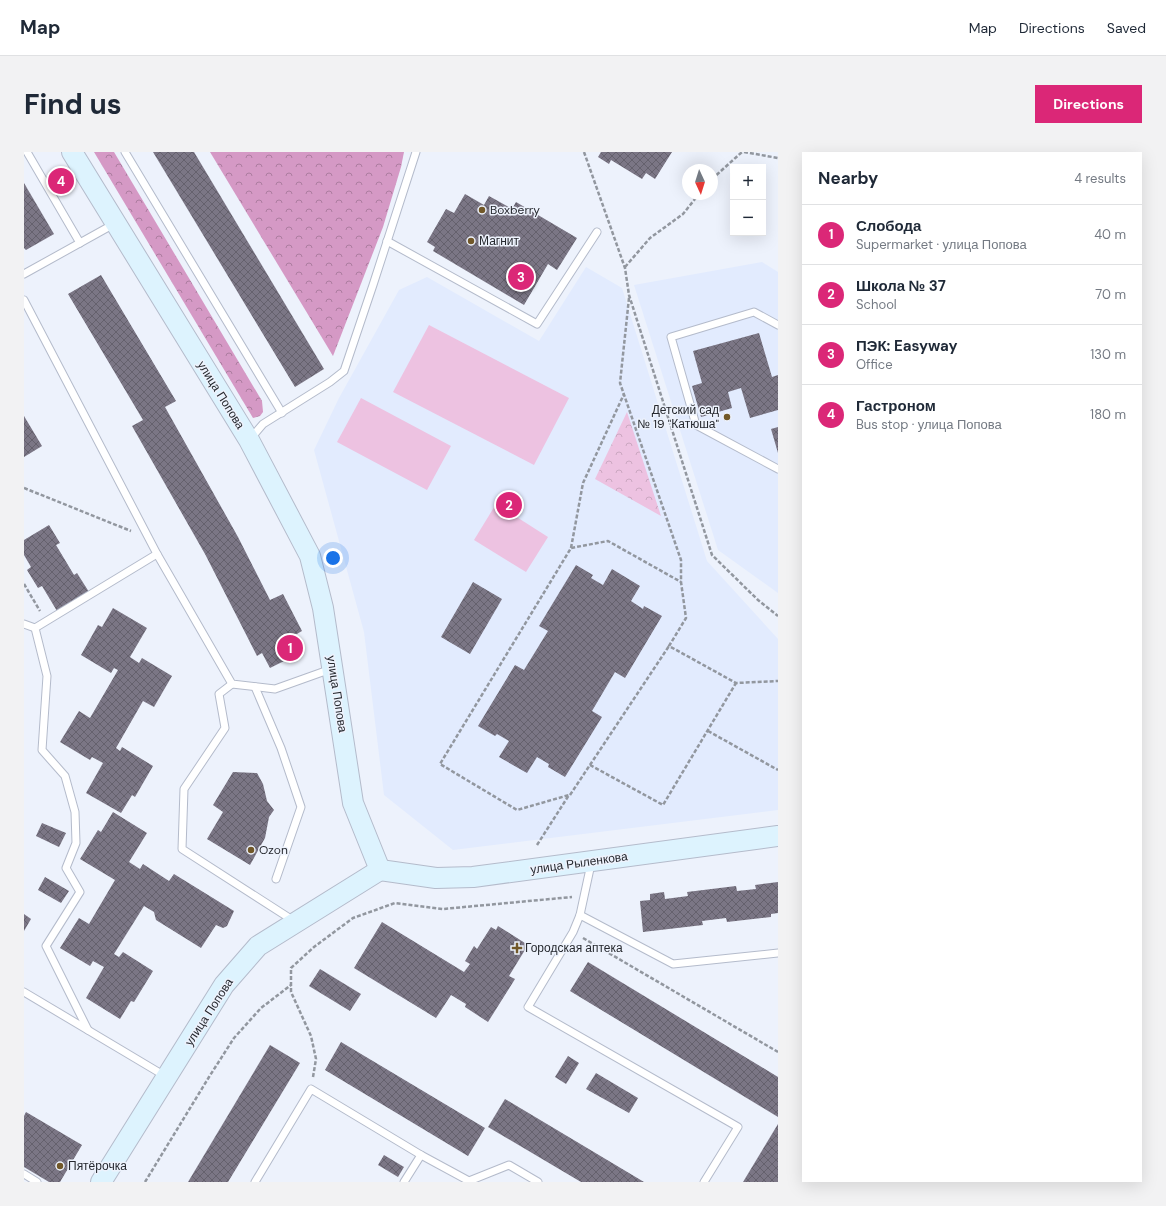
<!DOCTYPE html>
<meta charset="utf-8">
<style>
:root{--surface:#fff;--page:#f2f2f3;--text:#1f2937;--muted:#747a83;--line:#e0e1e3;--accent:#db2777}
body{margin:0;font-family:"DM Sans",sans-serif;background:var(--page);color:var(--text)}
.controls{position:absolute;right:12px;top:12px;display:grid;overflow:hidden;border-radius:0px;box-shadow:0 4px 16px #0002}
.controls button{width:36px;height:36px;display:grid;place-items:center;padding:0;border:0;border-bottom:1px solid var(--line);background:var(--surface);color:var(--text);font:20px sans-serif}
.compass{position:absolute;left:658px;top:12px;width:36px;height:36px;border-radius:50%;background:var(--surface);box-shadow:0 4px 16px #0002;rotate:176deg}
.you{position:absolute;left:309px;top:406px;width:14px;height:14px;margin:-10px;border:3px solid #fff;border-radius:50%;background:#1a73e8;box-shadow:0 0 0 6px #1a73e833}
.badge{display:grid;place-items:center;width:26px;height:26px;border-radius:50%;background:var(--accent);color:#fff;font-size:13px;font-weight:700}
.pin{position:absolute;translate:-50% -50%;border:2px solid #fff;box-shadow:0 1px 4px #0006}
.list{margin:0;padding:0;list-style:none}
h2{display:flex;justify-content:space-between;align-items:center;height:52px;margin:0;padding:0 16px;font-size:17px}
h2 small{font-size:13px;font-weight:400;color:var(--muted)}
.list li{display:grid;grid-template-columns:26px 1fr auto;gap:12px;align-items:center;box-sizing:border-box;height:60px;padding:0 16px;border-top:1px solid var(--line)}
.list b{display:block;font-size:15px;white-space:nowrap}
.list p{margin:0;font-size:13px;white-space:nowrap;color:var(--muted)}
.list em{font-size:13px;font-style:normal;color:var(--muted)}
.map{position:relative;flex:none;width:754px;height:1030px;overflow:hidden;border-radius:0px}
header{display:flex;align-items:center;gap:24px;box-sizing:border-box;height:56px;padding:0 20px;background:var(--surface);border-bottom:1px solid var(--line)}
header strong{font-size:19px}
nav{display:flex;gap:22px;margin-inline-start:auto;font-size:14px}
.intro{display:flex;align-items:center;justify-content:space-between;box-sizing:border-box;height:96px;padding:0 24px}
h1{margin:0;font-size:28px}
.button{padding:10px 18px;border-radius:0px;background:var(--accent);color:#fff;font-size:14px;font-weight:700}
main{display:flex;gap:24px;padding:0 24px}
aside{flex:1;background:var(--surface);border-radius:0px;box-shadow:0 4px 16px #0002}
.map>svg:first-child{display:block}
</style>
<header>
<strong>Map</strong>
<nav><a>Map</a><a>Directions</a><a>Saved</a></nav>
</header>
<div class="intro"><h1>Find us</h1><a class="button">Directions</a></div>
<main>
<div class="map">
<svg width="754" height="1030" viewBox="0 0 754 1030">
<defs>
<pattern id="forest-crowns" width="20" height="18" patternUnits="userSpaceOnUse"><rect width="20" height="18" fill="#d599c5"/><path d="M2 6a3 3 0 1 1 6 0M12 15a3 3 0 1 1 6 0" fill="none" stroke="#ad7da0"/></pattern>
<pattern id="park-crowns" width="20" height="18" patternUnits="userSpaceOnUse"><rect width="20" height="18" fill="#edc2e1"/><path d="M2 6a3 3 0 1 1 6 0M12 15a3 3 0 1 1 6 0" fill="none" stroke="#cba7c1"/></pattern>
<pattern id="building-cross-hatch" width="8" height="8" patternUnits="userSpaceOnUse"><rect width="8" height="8" fill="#7b7685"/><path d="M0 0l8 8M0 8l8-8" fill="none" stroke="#65616d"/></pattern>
</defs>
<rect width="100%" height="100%" fill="#edf2fc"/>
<!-- built -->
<g fill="#e2ebfe">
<polygon points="738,110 754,120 754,441 694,398 610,133"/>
<polygon points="562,115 598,136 683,409 754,487 754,658 429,698 360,643 340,480 290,298 315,246 375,138 403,125 515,189"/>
</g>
<!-- green -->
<g fill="#edc2e1">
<polygon points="405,173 545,246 510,313 369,240"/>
<polygon points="337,246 427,294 403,338 313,290"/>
<polygon points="472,352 524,385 502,420 450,388"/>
</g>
<!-- forest -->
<g fill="url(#forest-crowns)">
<polygon points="70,0 90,0 238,249 239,260 236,264 229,266"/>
<polygon points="186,0 380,0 377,15 359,75 309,204"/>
</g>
<!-- park -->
<polygon fill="url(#park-crowns)" points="603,260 637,364 571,327"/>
<!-- building -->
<g fill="url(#building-cross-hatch)">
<polygon points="129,0 170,0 300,217 271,235"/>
<polygon points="577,0 648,0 631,27 622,21 618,27 587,8 585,12 574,5"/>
<polygon points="0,31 30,82 2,98 0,96"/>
<polygon points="441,42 460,53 465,44 488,57 492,50 553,86 533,118 524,112 500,153 409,99 411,95 403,90 422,57 430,61"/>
<polygon points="77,123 152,249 141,255 214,385 246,448 259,442 278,479 271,483 280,499 246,516 238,501 233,504 181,402 108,274 119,268 44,142"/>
<polygon points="735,181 748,225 754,223 754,258 726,266 717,236 704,240 708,256 677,265 668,234 678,231 669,199"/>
<polygon points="0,264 18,294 0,305"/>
<polygon points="754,275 754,301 747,277"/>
<polygon points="25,373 36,391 32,393 50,423 53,421 65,440 33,459 18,434 14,436 3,418 7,415 0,403 0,388"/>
<polygon points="552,413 569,423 567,426 579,433 588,417 616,434 607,449 619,457 620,454 638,464 601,526 591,520 568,559 578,565 541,625 524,615 525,612 513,605 503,621 475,605 485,589 473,582 471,584 454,574 491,513 500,518 524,479 515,474"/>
<polygon points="449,430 478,447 446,502 417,485"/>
<polygon points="89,456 123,476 106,505 115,511 118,506 148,524 130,555 119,549 92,596 96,599 98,595 129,614 111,645 108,643 97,661 62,641 79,611 68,605 66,608 36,590 55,559 66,566 94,518 90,516 87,521 57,503 74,473 78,475"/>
<polygon points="209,620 233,621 239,632 243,649 250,658 245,665 241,686 226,713 183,687 199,660 189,653"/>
<polygon points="89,660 123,681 105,710 116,717 119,712 145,729 150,722 210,759 203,774 199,776 192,773 177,796 132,768 130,760 120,754 90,802 95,805 99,800 129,819 110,850 107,849 96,867 62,846 80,815 69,809 66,814 36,796 55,766 65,772 91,728 56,707 74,678 77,680"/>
<polygon points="18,671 42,681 35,695 12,684"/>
<polygon points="21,725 45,739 37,751 14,738"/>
<polygon points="754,730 754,761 747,762 747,765 703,770 702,766 678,769 679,773 619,780 616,749 626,748 626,742 640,740 641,747 664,744 663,740 712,734 713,739 732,737 731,733"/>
<polygon points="0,762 7,767 0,779"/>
<polygon points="358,770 440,820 446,812 441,809 450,794 453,797 467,775 472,778 474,774 504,793 485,824 491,827 464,870 441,855 442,852 427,843 412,866 330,816"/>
<polygon points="564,810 754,925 754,965 546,839"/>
<polygon points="296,817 337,842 326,859 285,834"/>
<polygon points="317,890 461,976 444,1004 301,918"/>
<polygon points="246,893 276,911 204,1030 164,1030"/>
<polygon points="544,904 555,911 542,932 531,925"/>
<polygon points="572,921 614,946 605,961 562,937"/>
<polygon points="481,947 620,1030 557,1030 464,975"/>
<polygon points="2,960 58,993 36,1030 25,1030 0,1015 0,964"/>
<polygon points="754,972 754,1030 719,1030"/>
<polygon points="360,1003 380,1015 374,1025 354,1013"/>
</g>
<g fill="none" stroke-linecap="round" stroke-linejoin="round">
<defs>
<g id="lane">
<polyline points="3,0 56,91"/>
<polyline points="101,0 258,261"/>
<polyline points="363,89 513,172 573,80"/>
<polyline points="0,122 90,72"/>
<polyline points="0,148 133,402 208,532 251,537 307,517"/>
<polyline points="754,173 730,160 647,185 672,273 754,317"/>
<polyline points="227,286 239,272 306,230 320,219 349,133 392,0"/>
<polyline points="0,472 11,476 133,402"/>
<polyline points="11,476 23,524 18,598 41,624 51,660 52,691 42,716 56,740 22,794 64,878"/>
<polyline points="208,532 195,542 201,576 160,637 158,697 270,769"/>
<polyline points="231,535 257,596 277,655 252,727"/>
<polyline points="567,712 556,763 549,780 504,855 714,975 680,1030"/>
<polyline points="556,763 649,812 754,801"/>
<polyline points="0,840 141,924"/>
<polyline points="0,1022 13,1030"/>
<polyline points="231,1030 287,937 397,1003 445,1029 485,1013 514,1030"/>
<polyline points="380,1030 397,1003"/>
</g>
<g id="secondary">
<polyline points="48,0 225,288 286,404 299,456 329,651 356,718"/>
<polyline points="356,718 412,726 449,725 754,684"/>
<polyline points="77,1030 200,833 234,794 356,718"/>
</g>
</defs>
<!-- lane casing -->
<use href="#lane" stroke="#b4bbcb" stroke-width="9"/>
<!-- secondary casing -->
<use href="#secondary" stroke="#b4bbcb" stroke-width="22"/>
<!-- path -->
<g stroke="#92979f" stroke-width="2.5" stroke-dasharray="4 2" stroke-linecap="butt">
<polyline points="560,0 601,116 605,143 688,403 734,448 754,464"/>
<polyline points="720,0 754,6"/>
<polyline points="688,27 718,0"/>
<polyline points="601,115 626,86 659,62 675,42"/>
<polyline points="605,146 596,231 657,408 657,430 662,466 645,494 712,531 754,529"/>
<polyline points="0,336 107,379"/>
<polyline points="547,396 559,331 600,242"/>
<polyline points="0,432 16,459"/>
<polyline points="684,579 754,618"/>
<polyline points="566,613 639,653 712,531"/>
<polyline points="546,643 645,494"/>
<polyline points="513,693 545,643 493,658 416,612 547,396 584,389 657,430"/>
<polyline points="559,786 754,900"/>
<polyline points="289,925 292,907 287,884 267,840 267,816 290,795 329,766 371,751 419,757 548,745"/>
<polyline points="121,1030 185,925 210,886 237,856 267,833"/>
</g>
<!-- lane -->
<use href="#lane" stroke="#fff" stroke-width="7"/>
<!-- secondary -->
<use href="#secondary" stroke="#ddf3fe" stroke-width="20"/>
</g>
<!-- markers -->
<g fill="#715829" stroke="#edf2fc" stroke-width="1.5">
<circle cx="458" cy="58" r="4"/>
<circle cx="447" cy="89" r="4"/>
<circle cx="703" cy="265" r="4"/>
<circle cx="227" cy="698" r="4"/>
<path d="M491 790h4v4h4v4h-4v4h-4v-4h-4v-4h4z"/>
<circle cx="36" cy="1014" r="4"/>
</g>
<g text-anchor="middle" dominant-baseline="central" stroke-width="3" stroke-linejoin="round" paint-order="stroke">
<!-- poi labels -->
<g font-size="12" fill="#26292f" stroke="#edf2fc" text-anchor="start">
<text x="466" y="58">Boxberry</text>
<text x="455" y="89">Магнит</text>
<text x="695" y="258" text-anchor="end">Детский сад<tspan x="695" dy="14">№ 19 "Катюша"</tspan></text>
<text x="235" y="698">Ozon</text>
<text x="501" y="796">Городская аптека</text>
<text x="44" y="1014">Пятёрочка</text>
</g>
<!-- street labels -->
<g font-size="12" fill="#26292f" stroke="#edf2fc">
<text transform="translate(197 243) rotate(58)">улица Попова</text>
<text transform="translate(313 542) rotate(81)">улица Попова</text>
<text transform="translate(555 711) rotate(-8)">улица Рыленкова</text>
<text transform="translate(185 860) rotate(-57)">улица Попова</text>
</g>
</g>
</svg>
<div class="controls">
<button>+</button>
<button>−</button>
</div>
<svg class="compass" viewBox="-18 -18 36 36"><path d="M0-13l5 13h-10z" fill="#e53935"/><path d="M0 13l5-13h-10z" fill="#747a83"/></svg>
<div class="you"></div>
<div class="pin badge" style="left:266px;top:496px">1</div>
<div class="pin badge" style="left:485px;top:353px">2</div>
<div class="pin badge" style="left:497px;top:125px">3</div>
<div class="pin badge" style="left:37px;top:29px">4</div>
</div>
<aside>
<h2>Nearby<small>4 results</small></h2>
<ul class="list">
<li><span class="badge">1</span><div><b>Слобода</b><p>Supermarket · улица Попова</p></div><em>40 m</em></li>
<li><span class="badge">2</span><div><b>Школа № 37</b><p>School</p></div><em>70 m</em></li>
<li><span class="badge">3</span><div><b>ПЭК: Easyway</b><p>Office</p></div><em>130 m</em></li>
<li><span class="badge">4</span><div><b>Гастроном</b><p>Bus stop · улица Попова</p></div><em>180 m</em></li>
</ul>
</aside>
</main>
